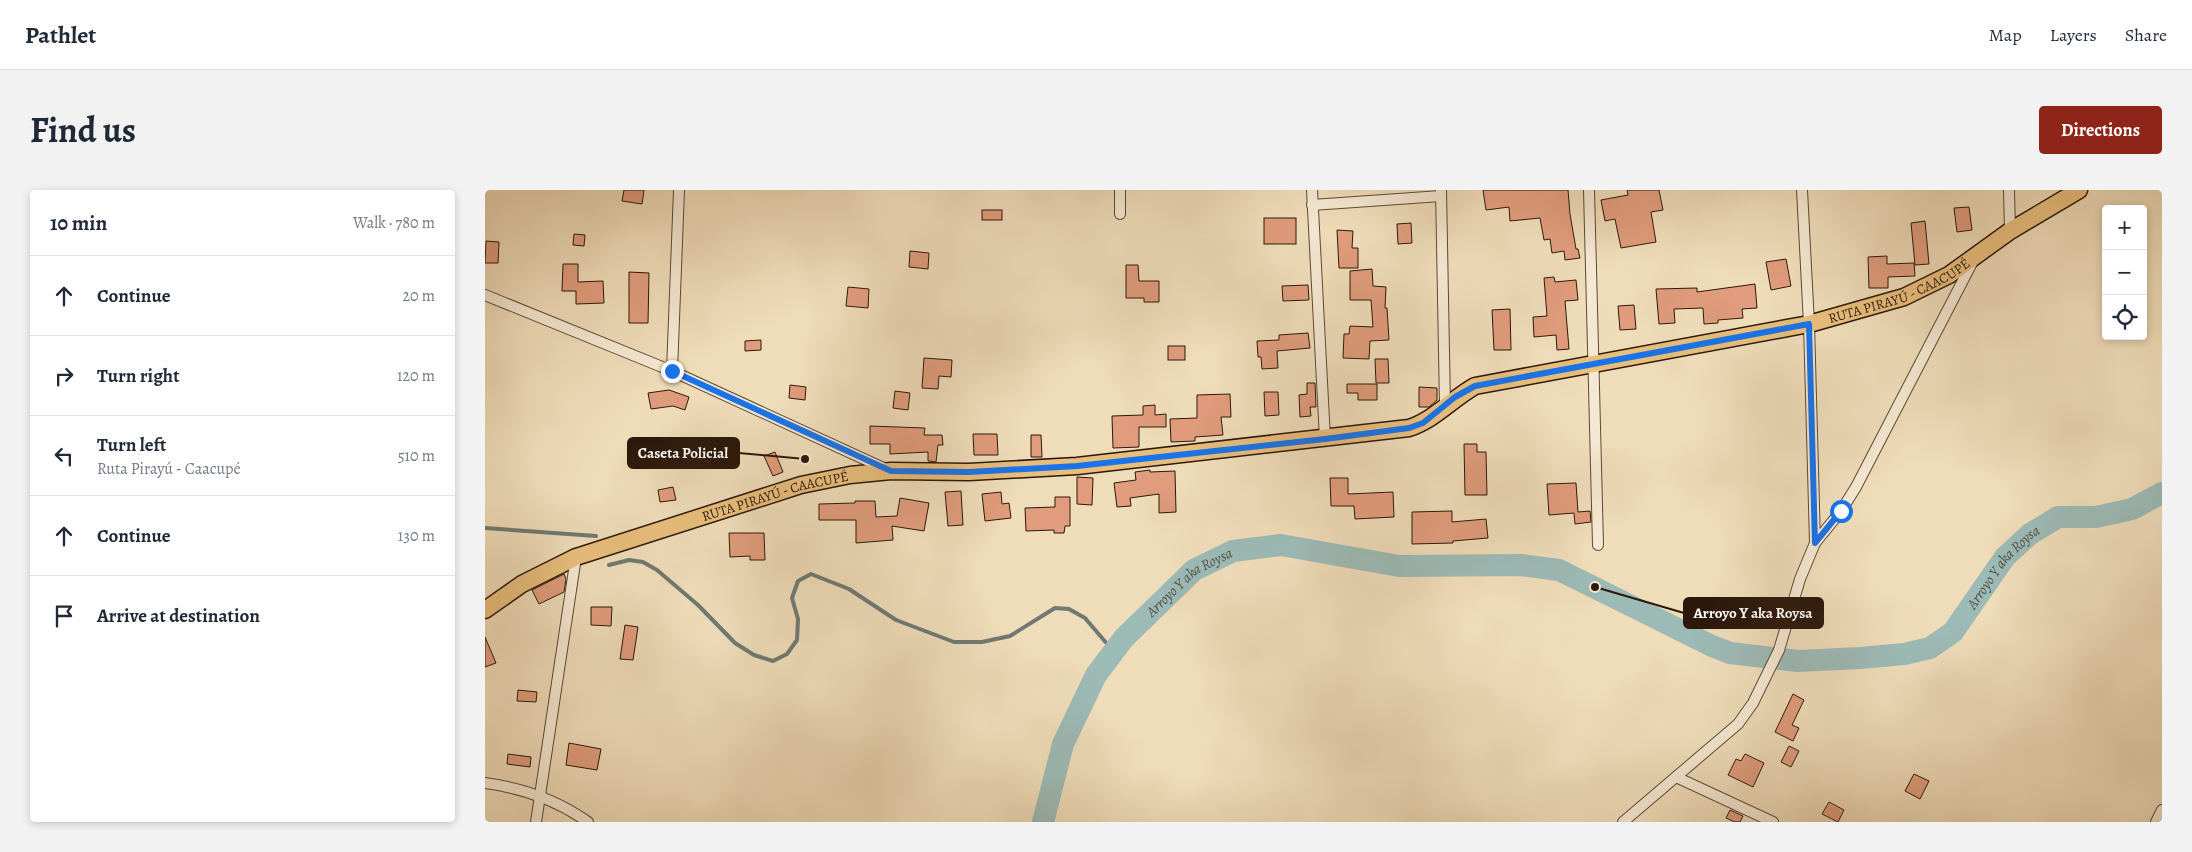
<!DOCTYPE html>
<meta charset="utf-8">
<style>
:root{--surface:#fff;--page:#f2f2f3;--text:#1f2937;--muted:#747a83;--line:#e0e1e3;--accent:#8f2418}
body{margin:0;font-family:Alegreya,serif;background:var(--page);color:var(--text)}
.controls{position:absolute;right:15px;top:15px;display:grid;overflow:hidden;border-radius:5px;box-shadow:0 2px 8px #0003}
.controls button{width:45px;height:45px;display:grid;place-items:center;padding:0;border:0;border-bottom:1px solid var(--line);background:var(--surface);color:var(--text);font:25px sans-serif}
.stop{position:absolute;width:15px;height:15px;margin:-11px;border:4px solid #1a73e8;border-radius:50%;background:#fff}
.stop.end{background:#1a73e8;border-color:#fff;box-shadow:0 1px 5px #0008}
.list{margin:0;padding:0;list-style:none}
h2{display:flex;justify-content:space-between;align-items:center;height:65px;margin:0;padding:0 20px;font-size:21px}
h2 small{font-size:16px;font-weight:400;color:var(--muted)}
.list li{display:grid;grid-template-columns:32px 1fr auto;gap:15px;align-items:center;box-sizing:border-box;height:80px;padding:0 20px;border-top:1px solid var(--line)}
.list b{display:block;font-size:19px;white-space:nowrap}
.list p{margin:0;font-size:16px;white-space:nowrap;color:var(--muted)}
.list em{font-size:16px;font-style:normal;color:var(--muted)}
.icon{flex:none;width:28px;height:28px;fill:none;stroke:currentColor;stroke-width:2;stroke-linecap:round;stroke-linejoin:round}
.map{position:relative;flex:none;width:1677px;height:632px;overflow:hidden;border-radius:5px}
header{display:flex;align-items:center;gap:30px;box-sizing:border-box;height:70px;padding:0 25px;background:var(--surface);border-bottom:1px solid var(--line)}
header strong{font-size:24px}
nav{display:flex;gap:28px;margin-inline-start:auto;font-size:18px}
.intro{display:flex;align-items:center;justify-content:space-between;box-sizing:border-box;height:120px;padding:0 30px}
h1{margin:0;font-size:35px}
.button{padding:12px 22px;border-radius:5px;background:var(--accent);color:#fff;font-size:18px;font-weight:700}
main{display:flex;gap:30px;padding:0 30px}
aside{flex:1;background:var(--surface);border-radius:5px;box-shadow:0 2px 8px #0003}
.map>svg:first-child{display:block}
</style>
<header>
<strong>Pathlet</strong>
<nav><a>Map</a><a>Layers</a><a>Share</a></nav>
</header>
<div class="intro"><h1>Find us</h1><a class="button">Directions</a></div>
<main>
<aside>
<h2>10 min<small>Walk · 780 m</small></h2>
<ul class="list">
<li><svg class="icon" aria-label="ahead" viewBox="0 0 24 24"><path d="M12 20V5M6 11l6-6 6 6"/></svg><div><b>Continue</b></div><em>20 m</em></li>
<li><svg class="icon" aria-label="right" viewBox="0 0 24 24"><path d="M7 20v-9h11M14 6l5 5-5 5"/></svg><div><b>Turn right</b></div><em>120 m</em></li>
<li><svg class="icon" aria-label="left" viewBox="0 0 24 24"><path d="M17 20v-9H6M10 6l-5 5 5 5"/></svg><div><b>Turn left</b><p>Ruta Pirayú - Caacupé</p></div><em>510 m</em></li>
<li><svg class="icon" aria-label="ahead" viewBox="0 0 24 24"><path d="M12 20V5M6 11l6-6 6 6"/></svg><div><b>Continue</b></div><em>130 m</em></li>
<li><svg class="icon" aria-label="arrive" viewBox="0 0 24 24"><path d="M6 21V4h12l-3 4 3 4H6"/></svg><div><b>Arrive at destination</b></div></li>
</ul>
</aside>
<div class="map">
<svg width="1677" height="632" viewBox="0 0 1677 632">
<rect width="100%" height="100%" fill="#efdcb9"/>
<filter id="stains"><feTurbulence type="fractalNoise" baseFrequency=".004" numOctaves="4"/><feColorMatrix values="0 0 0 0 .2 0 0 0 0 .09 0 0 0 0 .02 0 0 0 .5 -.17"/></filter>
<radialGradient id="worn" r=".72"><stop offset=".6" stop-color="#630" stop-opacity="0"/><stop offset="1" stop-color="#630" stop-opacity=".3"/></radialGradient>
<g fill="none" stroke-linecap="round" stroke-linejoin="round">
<!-- stream -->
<g stroke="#6f7972" stroke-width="4">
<polyline points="0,338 111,346"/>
<polyline points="124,375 144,370 158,372 172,380 213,415 250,453 269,465 288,471 302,464 312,450 313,429 307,408 313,391 326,384 364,399 411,430 469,452 497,452 525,446 570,418 584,419 600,428 629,462"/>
</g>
<!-- river -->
<path stroke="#9cbab6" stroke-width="22" id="s1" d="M558,632L578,554L611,485L639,448L709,380L748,361L796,355L914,376L1036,375L1074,380L1227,456L1245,463L1313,471L1375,468L1419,464L1445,458L1468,442L1520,367L1545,344L1573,327H1611L1647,319L1677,303"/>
</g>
<!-- building -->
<g fill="#e09c7c" stroke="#2c180b">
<polygon points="139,0 159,0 157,14 137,11"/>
<polygon points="998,0 1083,0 1085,24 1091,59 1093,59 1095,68 1080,70 1079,61 1067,63 1065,49 1059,50 1055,28 1025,31 1024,17 1001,20"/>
<polygon points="1142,0 1174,0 1178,20 1166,22 1171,52 1136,58 1130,29 1120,31 1116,10 1143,5"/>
<polygon points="1484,17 1487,40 1472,42 1469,18"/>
<rect x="497" y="20" width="20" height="10"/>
<rect x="779" y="28" width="32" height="26"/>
<polygon points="1440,31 1444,74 1430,75 1426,33"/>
<polygon points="926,33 927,53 913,54 912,34"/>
<polygon points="852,40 868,41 867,58 873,58 873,78 854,78"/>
<polygon points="89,44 100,45 99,56 88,55"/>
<polygon points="1,51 14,52 13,73 0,73"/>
<polygon points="425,61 444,63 443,79 424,77"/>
<polygon points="1402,66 1402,74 1429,73 1430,86 1403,87 1403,98 1384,98 1383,67"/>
<polygon points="1301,69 1306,96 1286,100 1281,72"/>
<polygon points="78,74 93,74 93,92 118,91 119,113 91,114 91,101 77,101"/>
<polygon points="641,75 653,75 654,91 674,91 674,112 659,112 659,108 641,108"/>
<polygon points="887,79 888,96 901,97 900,118 902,118 904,150 885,151 884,169 858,168 859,144 864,144 865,136 888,137 886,110 865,110 865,81"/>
<polygon points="144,82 164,83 163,133 144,133"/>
<polygon points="1069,87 1070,92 1091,90 1093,110 1080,111 1084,159 1072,160 1071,145 1049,147 1048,127 1062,126 1059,88"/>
<polygon points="1270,94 1272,118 1257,119 1258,128 1233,130 1233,133 1219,134 1218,118 1189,119 1190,133 1174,134 1171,99 1212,98 1212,102"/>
<polygon points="823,95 824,110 798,111 797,96"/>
<polygon points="363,97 384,99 383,118 361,116"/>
<polygon points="1149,115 1151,139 1135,140 1133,116"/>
<polygon points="1025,119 1026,160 1009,160 1007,120"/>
<polygon points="823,143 825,158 792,161 793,178 777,179 776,167 773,167 772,151 794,150 794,145"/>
<polygon points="276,150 276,160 260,161 260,151"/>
<rect x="683" y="156" width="17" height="14"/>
<polygon points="439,168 467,170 466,187 454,186 453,199 437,198"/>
<polygon points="890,169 903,169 904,193 891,193"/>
<polygon points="822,193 830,193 831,217 825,217 826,226 815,227 814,205 822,204"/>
<polygon points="862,194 892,194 892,210 873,210 873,203 862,203"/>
<polygon points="305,195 321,197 320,210 304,208"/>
<polygon points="934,197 952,198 952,210 944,217 934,217"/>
<polygon points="184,200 204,207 200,220 188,216 166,219 163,203"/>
<polygon points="410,201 425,203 423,220 408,218"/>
<polygon points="779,202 793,202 794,225 780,226"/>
<polygon points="745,204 746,227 736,227 738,245 710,247 710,251 686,252 685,229 712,228 712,205"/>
<polygon points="670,215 670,225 681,224 681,237 654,237 654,257 628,258 627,226 658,225 658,216"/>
<polygon points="385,236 440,238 439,245 457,245 458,255 453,255 451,272 443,271 443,262 405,264 405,254 385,254"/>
<polygon points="488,244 512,244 513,265 489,265"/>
<polygon points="546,245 556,245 557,267 546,267"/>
<polygon points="979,254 992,254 992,262 1001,262 1002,305 980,305"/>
<polygon points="290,262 298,282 288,286 279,266"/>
<polygon points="665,280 665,282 690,281 691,322 674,323 674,304 645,308 646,316 632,317 629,293 651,290 650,282"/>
<polygon points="592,287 608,288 607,315 592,314"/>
<polygon points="845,288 863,288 863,304 908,302 909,327 870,329 869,316 846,316"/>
<polygon points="1091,293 1093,322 1105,321 1106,332 1090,334 1089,323 1064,325 1062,294"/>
<polygon points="188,297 191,310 175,312 173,300"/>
<polygon points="476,301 478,335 463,336 460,302"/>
<polygon points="516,302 517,314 524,313 526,328 500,331 497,304"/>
<polygon points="570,307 585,307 585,336 580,336 579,343 569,343 569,340 541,341 540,318 570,317"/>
<polygon points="415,308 444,313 439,341 407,336 408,350 371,353 371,330 334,330 334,314 370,313 370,311 390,311 391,327 412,326"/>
<polygon points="967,321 967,332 1001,329 1003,348 968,351 968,353 927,354 927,322"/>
<polygon points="244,343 279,343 280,370 265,370 265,366 245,367"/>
<polygon points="79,384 81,389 79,402 54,414 47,400"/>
<polygon points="106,417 127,417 126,436 106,435"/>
<polygon points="140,435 153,437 148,470 135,469"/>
<polygon points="0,447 11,473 0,477"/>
<polygon points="33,500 52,502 51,512 32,511"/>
<polygon points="1308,504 1319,510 1307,535 1314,538 1308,551 1290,542"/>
<polygon points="84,553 116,559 112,580 81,575"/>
<polygon points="1304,556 1314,561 1306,577 1296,572"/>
<polygon points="23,564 46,567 45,577 22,574"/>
<polygon points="1260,564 1279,573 1268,597 1243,585 1251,569 1256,571"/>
<polygon points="1429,584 1444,591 1435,609 1420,601"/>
<polygon points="1344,612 1359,620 1353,632 1337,624"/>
<polygon points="1245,620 1258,626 1255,632 1250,632 1241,628"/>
</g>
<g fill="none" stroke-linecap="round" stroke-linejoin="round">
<defs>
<g id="street">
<polyline points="827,0 840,249"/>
<polyline points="956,0 960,216"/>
<polyline points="1104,0 1113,355"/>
<polyline points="1317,0 1324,134 1330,353"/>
<polyline points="1524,0 1525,41"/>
<polyline points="827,15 956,6"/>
<polyline points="635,24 635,0"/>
<polyline points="0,105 187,181 403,280"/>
<polyline points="187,181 194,0"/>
<polyline points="1191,587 1288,632"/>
<path d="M0,593C38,598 72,610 103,632"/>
<polyline points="51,632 91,367"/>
<polyline points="1138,632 1253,534 1268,513 1294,460 1315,389 1330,353 1356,321 1371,297 1488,71"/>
<polyline points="1671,632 1677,620"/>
</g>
<g id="primary">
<path id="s2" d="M0,420L37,394L91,367L316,295L365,285L406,281L484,282L592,276L924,238C949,230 967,209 990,196L1324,134L1419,107L1464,85L1525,41L1594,0"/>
</g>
</defs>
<!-- street casing -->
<use href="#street" stroke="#5d4936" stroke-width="12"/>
<!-- primary casing -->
<use href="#primary" stroke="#2c180b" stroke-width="19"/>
<!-- street -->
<use href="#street" stroke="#f5e8d2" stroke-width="10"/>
<!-- primary -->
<use href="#primary" stroke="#e8be7c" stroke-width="16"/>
</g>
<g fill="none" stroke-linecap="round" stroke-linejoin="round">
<!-- route -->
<polyline stroke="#1a73e8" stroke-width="6" points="187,181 406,281 484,282 592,276 840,249 924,238 938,233 970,207 990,196 1324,134 1330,353 1356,321"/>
</g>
<g text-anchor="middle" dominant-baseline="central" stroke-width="4" stroke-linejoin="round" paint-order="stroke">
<!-- street labels -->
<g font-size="14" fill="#2c180b" stroke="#f5e8d2">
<text stroke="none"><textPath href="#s2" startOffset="1468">RUTA PIRAYÚ - CAACUPÉ</textPath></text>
<text stroke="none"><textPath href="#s2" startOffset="314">RUTA PIRAYÚ - CAACUPÉ</textPath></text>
</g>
<!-- water labels -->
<g font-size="15" font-style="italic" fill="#535147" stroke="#f5e8d2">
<text stroke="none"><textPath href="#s1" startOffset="1175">Arroyo Y aka Roysa</textPath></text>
<text stroke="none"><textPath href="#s1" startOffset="290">Arroyo Y aka Roysa</textPath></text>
</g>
</g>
<!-- callouts -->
<path fill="none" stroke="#2c180b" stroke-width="2" d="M320 269L254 263M1110 397L1199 423"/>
<g fill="#2c180b" stroke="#f5e8d2" stroke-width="2">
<circle cx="320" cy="269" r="5"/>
<circle cx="1110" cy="397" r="5"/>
</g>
<g fill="#2c180b" stroke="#2c180b" stroke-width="2">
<rect x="143" y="248" width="111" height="30" rx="5"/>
<rect x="1199" y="408" width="139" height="30" rx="5"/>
</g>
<g font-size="15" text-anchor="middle" font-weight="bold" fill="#fff">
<text x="198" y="268">Caseta Policial</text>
<text x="1268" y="428">Arroyo Y aka Roysa</text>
</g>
<rect width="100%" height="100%" filter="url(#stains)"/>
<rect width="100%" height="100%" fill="url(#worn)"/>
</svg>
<div class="controls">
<button>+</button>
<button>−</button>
<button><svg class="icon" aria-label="locate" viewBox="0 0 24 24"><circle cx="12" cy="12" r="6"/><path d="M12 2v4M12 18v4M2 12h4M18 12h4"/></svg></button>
</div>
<div class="stop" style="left:1356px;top:321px"></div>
<div class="stop end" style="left:187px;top:181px"></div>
</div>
</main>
